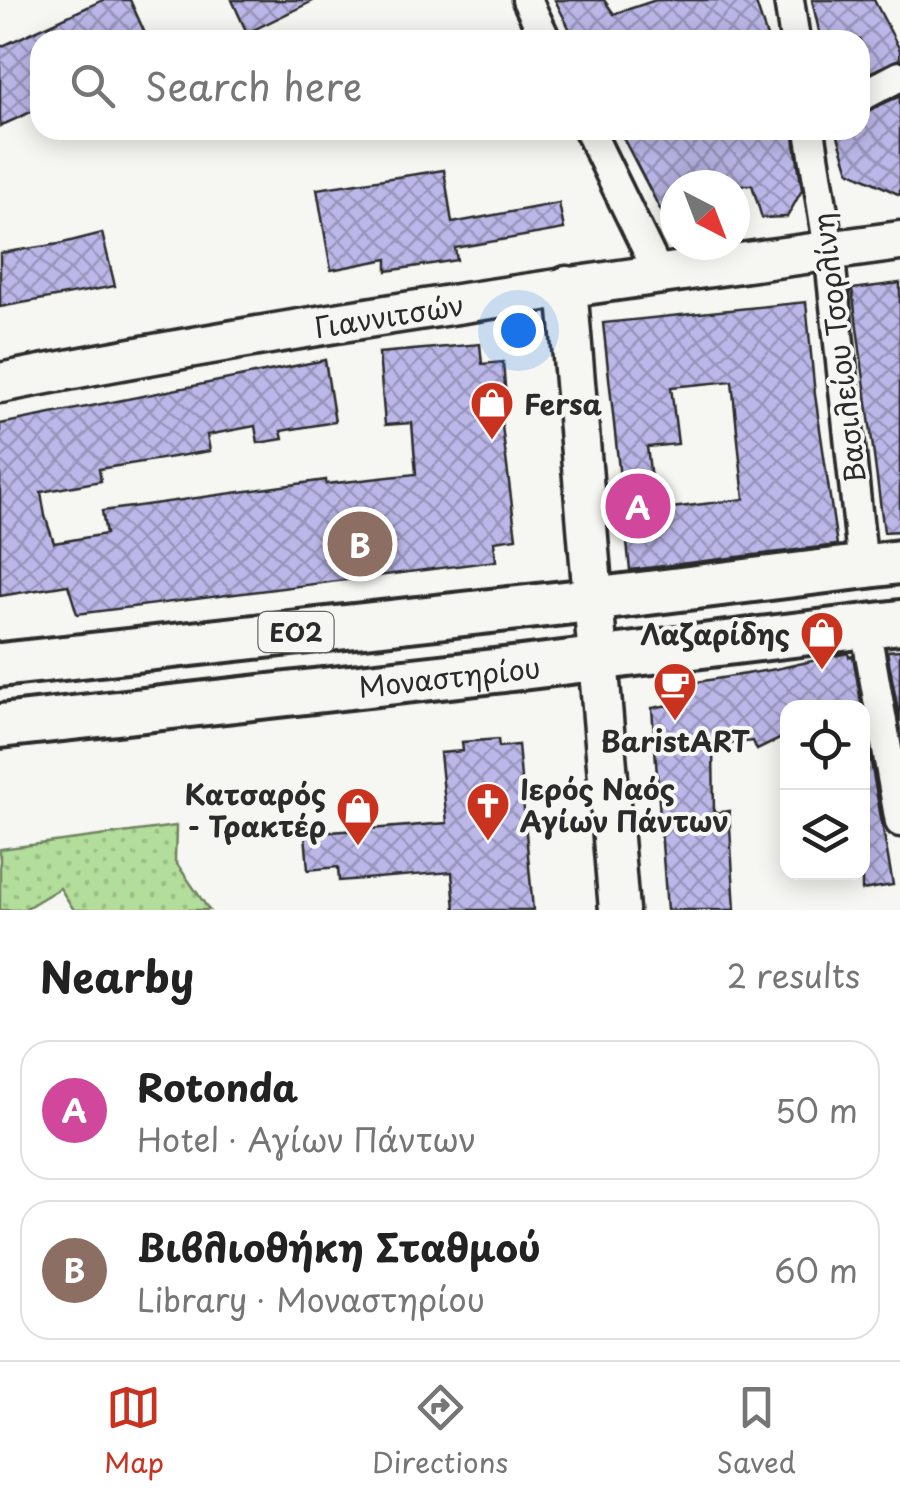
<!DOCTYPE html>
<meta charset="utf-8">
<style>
:root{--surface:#fff;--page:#f6f6f6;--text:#222;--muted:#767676;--line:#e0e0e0;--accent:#c8321e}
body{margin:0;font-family:"Playpen Sans",sans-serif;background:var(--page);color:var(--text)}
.controls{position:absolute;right:30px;bottom:30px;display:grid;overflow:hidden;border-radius:20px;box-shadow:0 5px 25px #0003}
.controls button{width:90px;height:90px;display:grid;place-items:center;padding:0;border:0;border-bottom:2px solid var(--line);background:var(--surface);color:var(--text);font:50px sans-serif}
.compass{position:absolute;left:660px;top:170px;width:90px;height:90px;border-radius:50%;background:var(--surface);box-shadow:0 5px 25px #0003;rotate:138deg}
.you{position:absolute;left:518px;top:330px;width:35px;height:35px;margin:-25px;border:8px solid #fff;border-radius:50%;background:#1a73e8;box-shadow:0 0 0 15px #1a73e833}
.badge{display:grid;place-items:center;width:65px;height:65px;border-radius:50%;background:var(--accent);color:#fff;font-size:32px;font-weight:700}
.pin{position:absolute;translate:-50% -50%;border:5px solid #fff;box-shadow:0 2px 10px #0006}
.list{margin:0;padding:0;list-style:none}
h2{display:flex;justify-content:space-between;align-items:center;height:130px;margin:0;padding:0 40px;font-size:42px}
h2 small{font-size:32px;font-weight:400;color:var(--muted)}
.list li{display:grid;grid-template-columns:65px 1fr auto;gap:30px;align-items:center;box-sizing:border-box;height:140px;margin:0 20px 20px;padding:0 20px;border:2px solid var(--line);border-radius:30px}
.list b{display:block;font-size:38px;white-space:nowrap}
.list p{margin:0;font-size:32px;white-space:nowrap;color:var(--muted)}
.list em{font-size:32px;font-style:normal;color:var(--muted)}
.icon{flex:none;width:55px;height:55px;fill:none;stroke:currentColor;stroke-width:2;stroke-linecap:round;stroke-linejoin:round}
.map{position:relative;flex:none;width:900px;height:910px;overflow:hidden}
.search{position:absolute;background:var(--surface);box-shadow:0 5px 25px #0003;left:30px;right:30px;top:30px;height:110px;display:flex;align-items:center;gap:25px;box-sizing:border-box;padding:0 35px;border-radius:30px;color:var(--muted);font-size:38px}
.sheet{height:450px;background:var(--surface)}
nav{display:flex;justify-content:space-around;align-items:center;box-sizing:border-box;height:140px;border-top:2px solid var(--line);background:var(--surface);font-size:28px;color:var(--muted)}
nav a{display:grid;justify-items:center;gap:5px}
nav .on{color:var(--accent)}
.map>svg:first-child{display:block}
</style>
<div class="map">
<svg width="900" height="910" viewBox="0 0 900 910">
<defs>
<pattern id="grass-dots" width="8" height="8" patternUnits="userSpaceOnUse" patternTransform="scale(2.5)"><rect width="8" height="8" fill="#b3dd9a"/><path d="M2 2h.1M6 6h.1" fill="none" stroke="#9abe85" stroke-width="1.8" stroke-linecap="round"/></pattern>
<pattern id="building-cross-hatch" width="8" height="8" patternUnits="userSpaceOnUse" patternTransform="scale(2.5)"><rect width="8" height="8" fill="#bbb7e8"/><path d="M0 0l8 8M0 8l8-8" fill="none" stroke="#9895bc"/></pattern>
</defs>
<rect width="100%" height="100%" fill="#f6f6f2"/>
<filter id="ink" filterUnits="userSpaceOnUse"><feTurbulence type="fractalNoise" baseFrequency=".01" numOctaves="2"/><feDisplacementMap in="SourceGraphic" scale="20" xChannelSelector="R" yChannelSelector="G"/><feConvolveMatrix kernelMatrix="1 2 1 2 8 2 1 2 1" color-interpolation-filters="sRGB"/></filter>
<g filter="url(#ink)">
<!-- grass -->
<polygon fill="url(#grass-dots)" stroke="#6f8462" stroke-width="2.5" points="176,826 175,861 209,910 74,910 60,888 23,910 0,910 0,849"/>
<!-- building -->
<g fill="url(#building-cross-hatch)" stroke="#2b2b2b" stroke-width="2.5" fill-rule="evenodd">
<polygon points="103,0 130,0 148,40 40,40 40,108 0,126 0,47"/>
<polygon points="232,0 315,0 247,33"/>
<polygon points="555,0 604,0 614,14 656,0 755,0 768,40 575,40"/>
<polygon points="812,0 874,0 900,50 900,59 860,77 860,40 821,40"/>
<polygon points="900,96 900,195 849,171 836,130 860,130 860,114"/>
<polygon points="619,130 793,130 802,190 787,217 762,218 752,185 675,185 675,238"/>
<polygon points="444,170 452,223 559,203 564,229 455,248 457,260 387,271 387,259 331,270 317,189"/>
<polygon points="102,233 115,286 0,307 0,253 59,244"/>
<polygon points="900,283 900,531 884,532 852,289"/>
<path d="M806,302L815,395L837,545L630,570L603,323ZM732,381L744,499L655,510L647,447L678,444L671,387Z"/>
<polygon points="480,344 482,364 503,362 507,410 500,410 516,538 494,541 496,561 77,614 68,585 0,596 0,424 325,360 335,422 281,431 283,439 258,443 255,426 207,435 210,451 99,469 101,481 41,492 45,516 54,543 106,534 102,511 326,480 326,484 416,474 412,423 385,425 379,353"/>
<polygon points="900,650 900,722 887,651"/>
<polygon points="848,653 849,657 853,656 862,708 788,708 788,735 757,750 753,741 713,746 714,813 729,811 735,910 667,910 652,708 674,704 672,686 776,669"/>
<polygon points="862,712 893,885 862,890"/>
<polygon points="498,739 499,747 518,745 533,910 455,910 452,872 339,881 338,867 308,870 305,834 447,823 440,753 463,751 462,742"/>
</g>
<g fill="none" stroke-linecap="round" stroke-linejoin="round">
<defs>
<g id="street">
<polyline points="527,0 546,40"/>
<polyline points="789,0 795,40"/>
<polyline points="860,97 900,76"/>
<polyline points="589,130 659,274"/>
<polyline points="810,130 829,250 863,567"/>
<polyline points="865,626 900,822"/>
</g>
<g id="secondary">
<polyline points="567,286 619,910"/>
<path id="s1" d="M0,383C298,324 599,282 900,241"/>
</g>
<g id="primary">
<polyline points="0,665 591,600 900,562"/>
<path id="s2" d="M0,726L521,668L900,622"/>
</g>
</defs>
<!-- street casing -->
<use href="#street" stroke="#2b2b2b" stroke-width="35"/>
<!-- secondary casing -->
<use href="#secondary" stroke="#2b2b2b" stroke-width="45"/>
<!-- primary casing -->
<use href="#primary" stroke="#2b2b2b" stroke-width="50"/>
<!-- street -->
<use href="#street" stroke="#f6f6f2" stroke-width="28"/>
<!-- secondary -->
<use href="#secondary" stroke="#f6f6f2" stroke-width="38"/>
<!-- primary -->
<use href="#primary" stroke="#f6f6f2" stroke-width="42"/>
</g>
</g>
<!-- icons -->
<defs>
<symbol id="shop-pin" viewBox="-11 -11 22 30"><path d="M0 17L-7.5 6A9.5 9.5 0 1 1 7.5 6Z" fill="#c8321e" stroke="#f6f6f2"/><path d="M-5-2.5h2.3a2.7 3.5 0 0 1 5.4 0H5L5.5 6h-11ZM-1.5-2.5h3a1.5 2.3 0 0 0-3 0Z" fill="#fff"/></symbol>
<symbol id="cafe-pin" viewBox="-11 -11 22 30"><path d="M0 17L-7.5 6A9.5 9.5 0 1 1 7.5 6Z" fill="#c8321e" stroke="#f6f6f2"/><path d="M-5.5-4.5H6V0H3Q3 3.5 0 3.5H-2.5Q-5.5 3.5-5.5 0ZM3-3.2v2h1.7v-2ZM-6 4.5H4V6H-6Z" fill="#fff"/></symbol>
<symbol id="church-pin" viewBox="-11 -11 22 30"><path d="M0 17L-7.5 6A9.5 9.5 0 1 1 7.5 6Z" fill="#c8321e" stroke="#f6f6f2"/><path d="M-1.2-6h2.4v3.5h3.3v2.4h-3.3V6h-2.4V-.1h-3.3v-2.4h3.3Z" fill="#fff"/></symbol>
</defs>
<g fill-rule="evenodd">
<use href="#shop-pin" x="467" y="378" width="50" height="68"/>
<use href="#shop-pin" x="797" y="608" width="50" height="68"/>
<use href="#cafe-pin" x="650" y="659" width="50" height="68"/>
<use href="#church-pin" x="463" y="779" width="50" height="68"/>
<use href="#shop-pin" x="333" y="784" width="50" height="68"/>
</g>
<g text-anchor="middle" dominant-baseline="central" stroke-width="8" stroke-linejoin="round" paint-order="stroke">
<!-- shield labels -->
<rect fill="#f6f6f2" stroke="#686867" stroke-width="2.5" x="258.5" y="612" width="75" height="40" rx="8"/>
<g font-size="25" font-weight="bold" fill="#2b2b2b">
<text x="296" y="632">ΕΟ2</text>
</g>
<!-- street labels -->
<g font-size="28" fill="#2b2b2b" stroke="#f6f6f2">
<text stroke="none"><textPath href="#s1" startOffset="395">Γιαννιτσών</textPath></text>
<text transform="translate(838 348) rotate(-97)">Βασιλείου Τσορλίνη</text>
<text stroke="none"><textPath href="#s2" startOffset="452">Μοναστηρίου</textPath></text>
</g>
<!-- poi labels -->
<g font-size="28" font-weight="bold" fill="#2b2b2b" stroke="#f6f6f2" text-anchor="start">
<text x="524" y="403">Fersa</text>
<text x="790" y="633" text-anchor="end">Λαζαρίδης</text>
<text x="675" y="740" text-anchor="middle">BaristART</text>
<text x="520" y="788">Ιερός Ναός<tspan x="520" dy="32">Αγίων Πάντων</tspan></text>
<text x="326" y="793" text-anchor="end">Κατσαρός<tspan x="326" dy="32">- Τρακτέρ</tspan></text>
</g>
</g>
</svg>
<div class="controls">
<button><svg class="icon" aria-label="locate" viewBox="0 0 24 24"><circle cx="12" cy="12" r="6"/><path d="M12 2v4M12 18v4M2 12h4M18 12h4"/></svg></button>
<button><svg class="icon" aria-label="layers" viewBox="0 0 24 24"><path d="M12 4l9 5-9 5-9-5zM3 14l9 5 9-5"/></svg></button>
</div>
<svg class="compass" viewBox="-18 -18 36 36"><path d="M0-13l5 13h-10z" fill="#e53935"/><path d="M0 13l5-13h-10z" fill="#767676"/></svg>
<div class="you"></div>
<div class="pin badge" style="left:638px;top:506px;background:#d1479c">A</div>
<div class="pin badge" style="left:360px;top:544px;background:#8d6e63">B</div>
<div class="search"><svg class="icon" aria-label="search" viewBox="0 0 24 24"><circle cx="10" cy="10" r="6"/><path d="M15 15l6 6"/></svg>Search here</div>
</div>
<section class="sheet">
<h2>Nearby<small>2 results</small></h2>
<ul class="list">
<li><span class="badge" style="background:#d1479c">A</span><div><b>Rotonda</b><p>Hotel · Αγίων Πάντων</p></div><em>50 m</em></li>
<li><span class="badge" style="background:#8d6e63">B</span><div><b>Βιβλιοθήκη Σταθμού</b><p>Library · Μοναστηρίου</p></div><em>60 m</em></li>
</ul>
</section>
<nav>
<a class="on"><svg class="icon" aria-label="map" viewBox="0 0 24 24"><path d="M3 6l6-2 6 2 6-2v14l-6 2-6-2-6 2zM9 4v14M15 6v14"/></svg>Map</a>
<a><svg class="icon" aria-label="directions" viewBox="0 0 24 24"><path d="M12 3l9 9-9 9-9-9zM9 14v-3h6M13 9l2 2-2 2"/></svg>Directions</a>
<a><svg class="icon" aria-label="saved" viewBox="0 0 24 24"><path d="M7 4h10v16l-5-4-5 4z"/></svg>Saved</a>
</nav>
